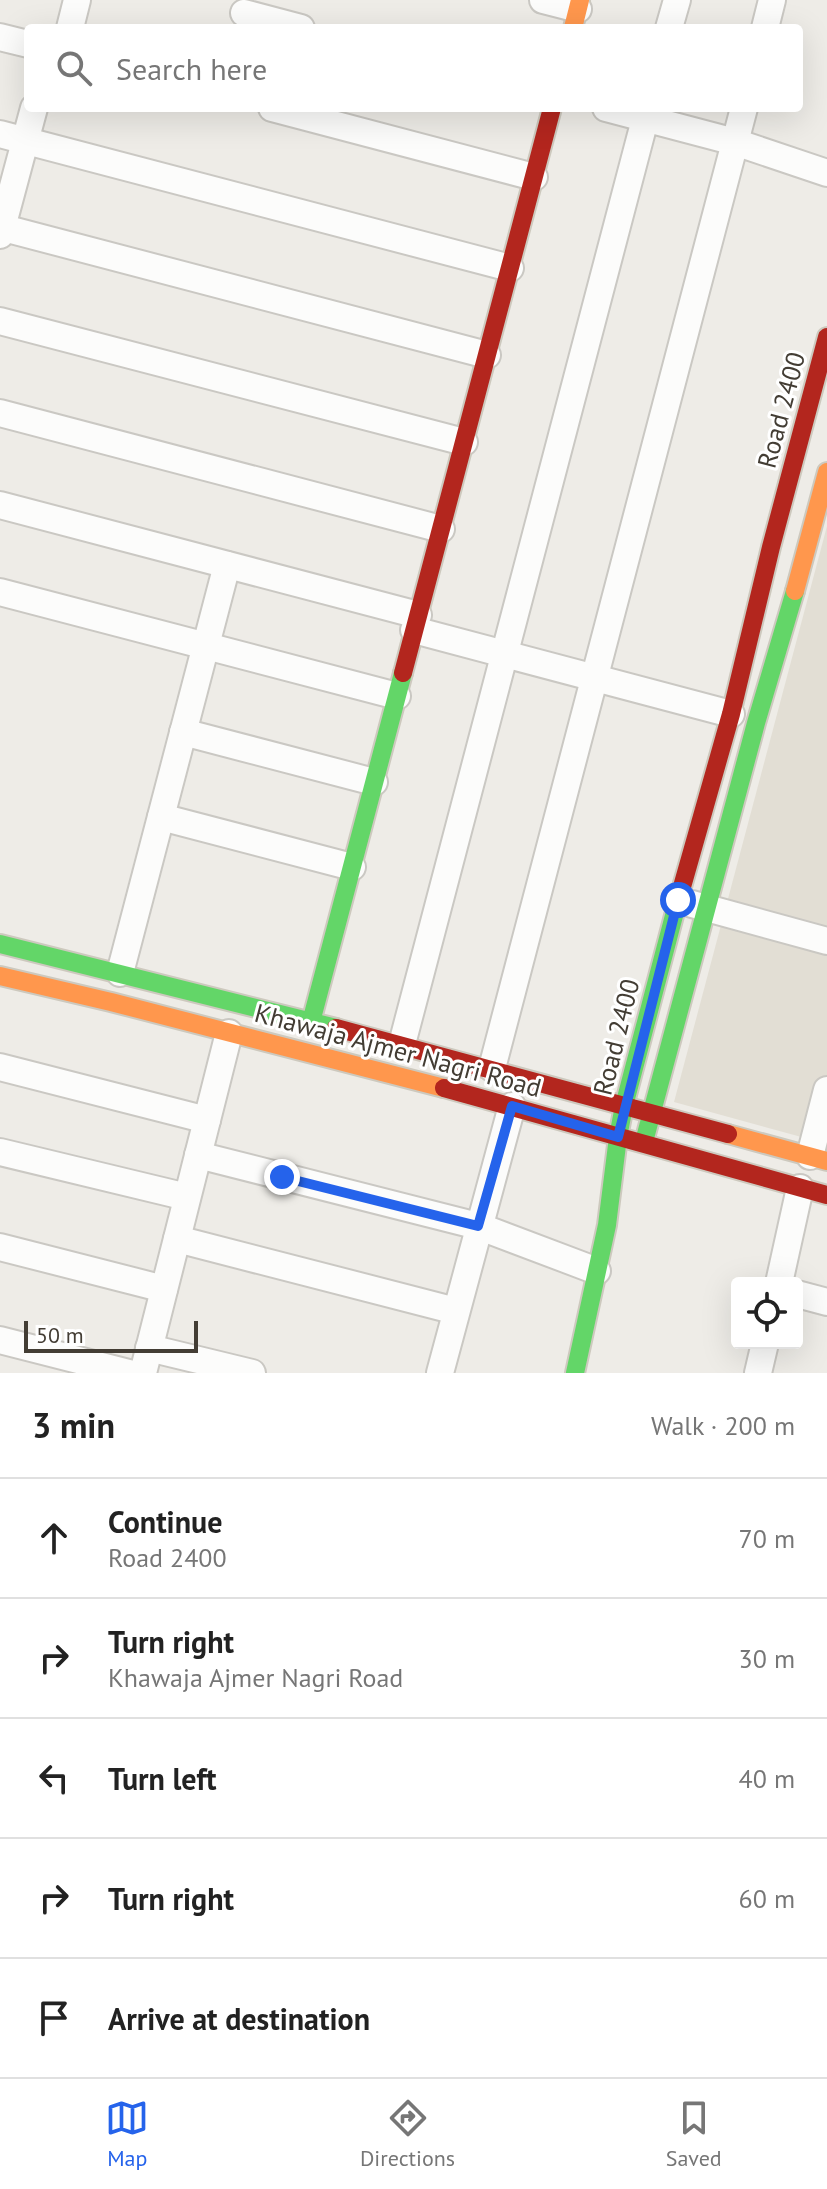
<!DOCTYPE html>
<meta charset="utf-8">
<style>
:root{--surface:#fff;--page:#f6f6f6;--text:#222;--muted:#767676;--line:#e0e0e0;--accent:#2563eb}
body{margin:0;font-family:"PT Sans",sans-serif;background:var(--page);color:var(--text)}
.controls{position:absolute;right:24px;bottom:24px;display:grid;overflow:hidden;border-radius:8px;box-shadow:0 8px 32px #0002}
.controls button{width:72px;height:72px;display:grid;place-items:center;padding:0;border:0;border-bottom:2px solid var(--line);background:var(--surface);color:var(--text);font:40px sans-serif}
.scale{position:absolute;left:24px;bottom:20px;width:174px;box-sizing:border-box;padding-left:8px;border:4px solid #433d34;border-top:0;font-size:22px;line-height:28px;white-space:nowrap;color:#433d34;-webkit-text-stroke:6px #fff;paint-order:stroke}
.stop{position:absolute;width:24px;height:24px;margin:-18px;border:6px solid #2563eb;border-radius:50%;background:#fff}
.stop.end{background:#2563eb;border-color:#fff;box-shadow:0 2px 8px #0008}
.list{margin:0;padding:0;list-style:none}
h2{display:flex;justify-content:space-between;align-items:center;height:104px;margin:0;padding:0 32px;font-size:34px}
h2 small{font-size:26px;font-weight:400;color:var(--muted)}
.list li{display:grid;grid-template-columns:52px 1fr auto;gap:24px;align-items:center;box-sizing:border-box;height:120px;padding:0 32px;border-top:2px solid var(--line)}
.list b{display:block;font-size:30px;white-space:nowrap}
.list p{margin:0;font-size:26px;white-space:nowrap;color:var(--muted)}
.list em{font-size:26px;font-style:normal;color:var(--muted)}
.icon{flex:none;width:44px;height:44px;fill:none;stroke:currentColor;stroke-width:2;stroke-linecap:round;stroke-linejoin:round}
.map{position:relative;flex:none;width:827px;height:1373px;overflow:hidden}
.search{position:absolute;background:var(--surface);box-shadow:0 8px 32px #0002;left:24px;right:24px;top:24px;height:88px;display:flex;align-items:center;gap:20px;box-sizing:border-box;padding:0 28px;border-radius:8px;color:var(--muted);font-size:30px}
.sheet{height:704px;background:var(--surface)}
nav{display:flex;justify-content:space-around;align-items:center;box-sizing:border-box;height:112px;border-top:2px solid var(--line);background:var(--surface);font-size:22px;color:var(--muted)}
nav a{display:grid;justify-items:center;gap:4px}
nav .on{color:var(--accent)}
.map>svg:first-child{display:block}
</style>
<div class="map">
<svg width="827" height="1373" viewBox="0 0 827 1373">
<rect width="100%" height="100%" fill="#eeece7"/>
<!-- residential -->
<polygon fill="#e2ded4" points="827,526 827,1144 674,1102"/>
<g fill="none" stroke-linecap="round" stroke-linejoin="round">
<defs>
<g id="street">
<polyline points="543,0 578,9"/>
<polyline points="244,13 301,28"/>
<polyline points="70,28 77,0"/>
<polyline points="669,28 677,0"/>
<polyline points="765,28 772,0"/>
<polyline points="0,37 28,44"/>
<polyline points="272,108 534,177"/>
<polyline points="606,108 735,142 827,173"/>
<polyline points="0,134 510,268"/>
<polyline points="0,227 487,355"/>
<polyline points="0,235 34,108"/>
<polyline points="0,321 464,442"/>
<polyline points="0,413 441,529"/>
<polyline points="0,505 418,615"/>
<polyline points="0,592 397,696"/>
<polyline points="414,630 731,714"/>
<polyline points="183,732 374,782"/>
<polyline points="161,817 352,867"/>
<polyline points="692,904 827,941"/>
<polyline points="120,973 227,565"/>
<polyline points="402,1044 648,108"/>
<polyline points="0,1067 207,1120"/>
<polyline points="492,1068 744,108"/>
<polyline points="0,1152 187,1197"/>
<polyline points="198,1155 478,1226 597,1271"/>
<polyline points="810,1156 827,1090"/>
<polyline points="177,1239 456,1311"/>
<polyline points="0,1247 164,1289"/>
<polyline points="779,1283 800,1188"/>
<polyline points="797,1294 827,1302"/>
<polyline points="0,1340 129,1373"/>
<polyline points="149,1348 252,1373"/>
<polyline points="143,1373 229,1033"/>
<polyline points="440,1373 512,1106"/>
<polyline points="758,1373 765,1343"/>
</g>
<g id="fast">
<polyline points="0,944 336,1028"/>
<polyline points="311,1022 403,673"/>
<polyline points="645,1138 756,723 795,591"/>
<polyline points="575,1373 607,1225 618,1137 624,1106 676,908"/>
</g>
<g id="slow">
<polyline points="573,28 580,0"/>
<polyline points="795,591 827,472"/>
<polyline points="0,976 111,1002 444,1088"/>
<polyline points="728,1134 827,1161"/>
</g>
<g id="jam">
<polyline points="403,673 552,108"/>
<polyline points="676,908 731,714 771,547 827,337"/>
<polyline points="336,1028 728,1134"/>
<polyline points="444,1088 827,1195"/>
</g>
</defs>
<!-- street casing -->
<use href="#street" stroke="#cac8c3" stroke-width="30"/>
<!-- fast casing -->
<use href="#fast" stroke="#cdc9be" stroke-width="22"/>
<!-- slow casing -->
<use href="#slow" stroke="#cdc9be" stroke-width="22"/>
<!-- jam casing -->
<use href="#jam" stroke="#cdc9be" stroke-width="22"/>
<!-- street -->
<use href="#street" stroke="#fcfcfb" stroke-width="26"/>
<!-- fast -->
<use href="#fast" stroke="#63d668" stroke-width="18"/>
<!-- slow -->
<use href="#slow" stroke="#ff974d" stroke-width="18"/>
<!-- jam -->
<use href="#jam" stroke="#b3261e" stroke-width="18"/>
</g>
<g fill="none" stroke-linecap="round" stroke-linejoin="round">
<!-- route -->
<polyline stroke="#2563eb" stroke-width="10" points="282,1177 478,1226 512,1106 618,1137 678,900"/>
</g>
<g text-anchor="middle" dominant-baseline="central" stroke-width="6" stroke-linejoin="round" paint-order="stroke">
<!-- street labels -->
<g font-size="26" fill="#433d34" stroke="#fff">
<text transform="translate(781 410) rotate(-75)">Road 2400</text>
<text transform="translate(616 1037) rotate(-76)">Road 2400</text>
<text transform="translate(398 1050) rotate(15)">Khawaja Ajmer Nagri Road</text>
</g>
</g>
</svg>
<div class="controls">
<button><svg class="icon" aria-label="locate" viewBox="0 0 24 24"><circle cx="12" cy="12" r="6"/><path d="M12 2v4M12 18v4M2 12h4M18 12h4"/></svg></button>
</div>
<div class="scale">50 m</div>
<div class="stop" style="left:678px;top:900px"></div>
<div class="stop end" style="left:282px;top:1177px"></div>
<div class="search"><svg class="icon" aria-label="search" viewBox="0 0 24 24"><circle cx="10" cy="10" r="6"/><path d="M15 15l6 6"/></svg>Search here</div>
</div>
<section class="sheet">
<h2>3 min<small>Walk · 200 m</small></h2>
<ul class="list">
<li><svg class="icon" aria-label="ahead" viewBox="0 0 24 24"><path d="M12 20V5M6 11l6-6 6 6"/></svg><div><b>Continue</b><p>Road 2400</p></div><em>70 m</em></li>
<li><svg class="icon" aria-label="right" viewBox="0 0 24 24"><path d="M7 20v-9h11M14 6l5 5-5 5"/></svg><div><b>Turn right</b><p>Khawaja Ajmer Nagri Road</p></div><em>30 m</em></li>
<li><svg class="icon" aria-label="left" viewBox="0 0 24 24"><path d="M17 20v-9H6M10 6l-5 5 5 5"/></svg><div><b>Turn left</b></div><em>40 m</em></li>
<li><svg class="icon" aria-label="right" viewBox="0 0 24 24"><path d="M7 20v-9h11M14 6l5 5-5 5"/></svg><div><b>Turn right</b></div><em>60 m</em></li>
<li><svg class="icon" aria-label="arrive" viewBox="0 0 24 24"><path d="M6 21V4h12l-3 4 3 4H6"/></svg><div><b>Arrive at destination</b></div></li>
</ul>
</section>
<nav>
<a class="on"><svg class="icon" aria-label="map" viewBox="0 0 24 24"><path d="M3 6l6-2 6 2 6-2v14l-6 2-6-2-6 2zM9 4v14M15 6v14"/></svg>Map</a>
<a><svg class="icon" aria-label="directions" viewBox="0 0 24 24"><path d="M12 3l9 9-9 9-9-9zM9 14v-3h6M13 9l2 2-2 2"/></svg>Directions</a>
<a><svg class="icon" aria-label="saved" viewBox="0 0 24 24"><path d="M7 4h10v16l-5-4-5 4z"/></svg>Saved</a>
</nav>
